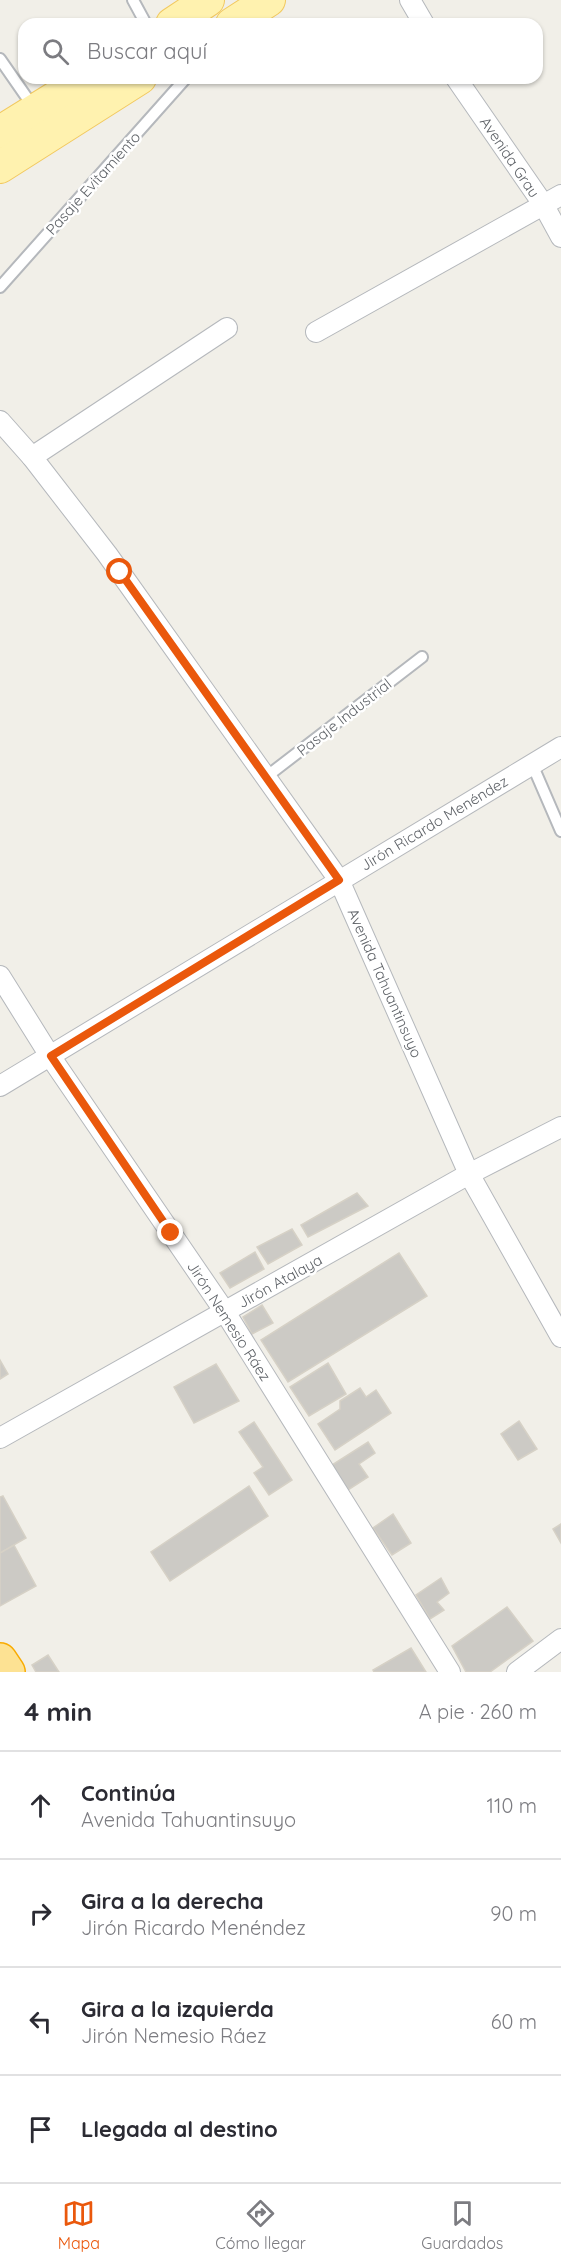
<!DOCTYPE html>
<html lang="es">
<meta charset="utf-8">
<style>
:root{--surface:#fff;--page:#f2f2f3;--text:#2b2b33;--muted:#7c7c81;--line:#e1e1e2;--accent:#ea580c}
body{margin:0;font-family:Quicksand,sans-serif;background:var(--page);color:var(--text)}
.stop{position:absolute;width:18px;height:18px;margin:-14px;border:4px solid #ea580c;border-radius:50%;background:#fff}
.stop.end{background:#ea580c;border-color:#fff;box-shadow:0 2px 6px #0008}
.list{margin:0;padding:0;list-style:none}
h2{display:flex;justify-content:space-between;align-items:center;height:78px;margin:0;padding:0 24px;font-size:26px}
h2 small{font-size:20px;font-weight:400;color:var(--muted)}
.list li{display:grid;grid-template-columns:39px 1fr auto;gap:18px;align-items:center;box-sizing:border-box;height:108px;padding:0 24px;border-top:2px solid var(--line)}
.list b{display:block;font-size:22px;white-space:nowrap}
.list p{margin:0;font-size:20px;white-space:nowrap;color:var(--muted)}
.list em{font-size:20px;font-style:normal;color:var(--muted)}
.icon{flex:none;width:33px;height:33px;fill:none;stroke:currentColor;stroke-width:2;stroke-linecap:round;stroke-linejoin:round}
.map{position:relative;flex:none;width:561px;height:1672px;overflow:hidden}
.search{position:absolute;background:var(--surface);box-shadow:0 2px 4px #0004;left:18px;right:18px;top:18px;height:66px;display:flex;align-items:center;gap:15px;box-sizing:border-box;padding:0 21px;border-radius:18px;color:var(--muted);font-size:22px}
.sheet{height:510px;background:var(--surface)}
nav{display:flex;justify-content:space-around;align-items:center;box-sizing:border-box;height:84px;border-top:2px solid var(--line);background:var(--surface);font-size:16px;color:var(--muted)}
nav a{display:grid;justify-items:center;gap:3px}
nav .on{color:var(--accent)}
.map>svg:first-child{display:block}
</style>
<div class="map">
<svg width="561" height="1672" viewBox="0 0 561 1672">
<rect width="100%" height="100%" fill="#f1efe8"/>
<!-- building -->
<g fill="#cccac5" stroke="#d6d1c6" stroke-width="1.5">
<polygon points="357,1193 368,1206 308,1237 301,1225"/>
<polygon points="292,1229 302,1245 268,1264 257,1247"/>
<polygon points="255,1252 264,1269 230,1288 220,1273"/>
<polygon points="399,1253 427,1296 288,1382 261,1340"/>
<polygon points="262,1305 273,1323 252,1334 243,1317"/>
<polygon points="0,1360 8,1374 0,1379"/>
<polygon points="328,1363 346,1394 309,1416 290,1387"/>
<polygon points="216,1364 239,1401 194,1423 174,1387"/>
<polygon points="360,1388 366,1397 376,1390 391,1413 335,1450 318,1424 340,1409 340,1401"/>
<polygon points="519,1421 537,1449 518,1460 501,1434"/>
<polygon points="254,1422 292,1480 269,1495 254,1473 263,1467 239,1432"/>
<polygon points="368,1442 375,1453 359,1464 368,1477 348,1490 332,1465"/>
<polygon points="249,1486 268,1516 170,1581 151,1552"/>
<polygon points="3,1496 26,1538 0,1553 0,1497"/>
<polygon points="393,1514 411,1543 392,1555 373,1528"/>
<polygon points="561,1524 561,1543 553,1529"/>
<polygon points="14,1545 36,1586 0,1606 0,1553"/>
<polygon points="441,1578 449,1593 437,1602 444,1610 430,1619 416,1595"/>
<polygon points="507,1607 533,1641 490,1672 466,1672 452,1646"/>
<polygon points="411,1648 426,1672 374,1672 373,1670"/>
<polygon points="48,1655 59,1672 36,1672 32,1665"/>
</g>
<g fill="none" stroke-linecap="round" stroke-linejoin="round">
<defs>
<g id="lane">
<polyline points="133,0 146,24"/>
<polyline points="0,59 34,108"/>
<polyline points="0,287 186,78"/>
<polyline points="532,764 561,831"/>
<polyline points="266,777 422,657"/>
</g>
<g id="street">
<polyline points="410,0 424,24"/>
<polyline points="456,78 543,204 561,237"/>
<polyline points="316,332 561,195"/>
<polyline points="0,421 32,457 107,554 339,880 469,1174 561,1337"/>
<polyline points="32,457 227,328"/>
<polyline points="0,976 50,1056 225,1312 450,1672"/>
<polyline points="0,1086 561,747"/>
<polyline points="0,1438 469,1174 561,1127"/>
<polyline points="517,1672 561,1639"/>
</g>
<g id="primary">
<polyline points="172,24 208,0"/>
<polyline points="232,24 269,0"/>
<polyline points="0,132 87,78"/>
<polyline points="0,167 140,78"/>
</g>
<polyline id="highway" points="0,1660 8,1672"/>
</defs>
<!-- lane casing -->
<use href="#lane" stroke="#b5b8bc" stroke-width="14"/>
<!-- street casing -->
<use href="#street" stroke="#b5b8bc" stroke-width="22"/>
<!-- primary casing -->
<use href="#primary" stroke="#f2c960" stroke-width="34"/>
<!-- highway casing -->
<use href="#highway" stroke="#f9ab00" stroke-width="36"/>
<!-- lane -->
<use href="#lane" stroke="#fff" stroke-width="10"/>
<!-- street -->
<use href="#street" stroke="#fff" stroke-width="20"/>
<!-- primary -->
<use href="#primary" stroke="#fff2af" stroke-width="32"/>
<!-- highway -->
<use href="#highway" stroke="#fde293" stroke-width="33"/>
</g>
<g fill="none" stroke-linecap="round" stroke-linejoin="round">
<!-- route -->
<polyline stroke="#ea580c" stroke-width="8" points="120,572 339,880 51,1056 171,1233"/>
</g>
<g text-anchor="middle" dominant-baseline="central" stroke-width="5" stroke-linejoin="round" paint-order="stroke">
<!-- street labels -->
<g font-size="15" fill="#5f6368" stroke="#fff">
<text transform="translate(510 157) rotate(56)">Avenida Grau</text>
<text transform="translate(93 183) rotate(-48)">Pasaje Evitamiento</text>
<text transform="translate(344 717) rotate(-38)">Pasaje Industrial</text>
<text transform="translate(434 823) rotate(-31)">Jirón Ricardo Menéndez</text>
<text transform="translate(385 983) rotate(66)">Avenida Tahuantinsuyo</text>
<text transform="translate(280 1281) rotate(-29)">Jirón Atalaya</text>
<text transform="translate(229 1321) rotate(57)">Jirón Nemesio Ráez</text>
</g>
</g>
</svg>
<div class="stop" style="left:120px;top:572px"></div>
<div class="stop end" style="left:171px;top:1233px"></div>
<div class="search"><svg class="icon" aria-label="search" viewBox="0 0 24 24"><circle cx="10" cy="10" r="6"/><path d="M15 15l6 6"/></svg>Buscar aquí</div>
</div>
<section class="sheet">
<h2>4 min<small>A pie · 260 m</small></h2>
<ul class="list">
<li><svg class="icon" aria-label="ahead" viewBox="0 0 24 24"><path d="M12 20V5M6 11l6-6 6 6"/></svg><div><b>Continúa</b><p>Avenida Tahuantinsuyo</p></div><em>110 m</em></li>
<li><svg class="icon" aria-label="right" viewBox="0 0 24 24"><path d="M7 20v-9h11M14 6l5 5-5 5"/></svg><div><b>Gira a la derecha</b><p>Jirón Ricardo Menéndez</p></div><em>90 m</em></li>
<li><svg class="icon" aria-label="left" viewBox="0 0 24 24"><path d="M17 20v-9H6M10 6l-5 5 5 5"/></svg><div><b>Gira a la izquierda</b><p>Jirón Nemesio Ráez</p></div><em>60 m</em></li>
<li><svg class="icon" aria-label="arrive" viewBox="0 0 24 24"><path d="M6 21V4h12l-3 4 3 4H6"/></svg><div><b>Llegada al destino</b></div></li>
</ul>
</section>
<nav>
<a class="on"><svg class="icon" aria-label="map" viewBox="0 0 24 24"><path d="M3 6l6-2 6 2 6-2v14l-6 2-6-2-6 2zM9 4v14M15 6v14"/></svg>Mapa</a>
<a><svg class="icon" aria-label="directions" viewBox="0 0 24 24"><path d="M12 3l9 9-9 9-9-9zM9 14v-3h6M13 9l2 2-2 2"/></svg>Cómo llegar</a>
<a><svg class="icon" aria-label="saved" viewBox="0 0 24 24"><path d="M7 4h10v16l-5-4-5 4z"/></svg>Guardados</a>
</nav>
